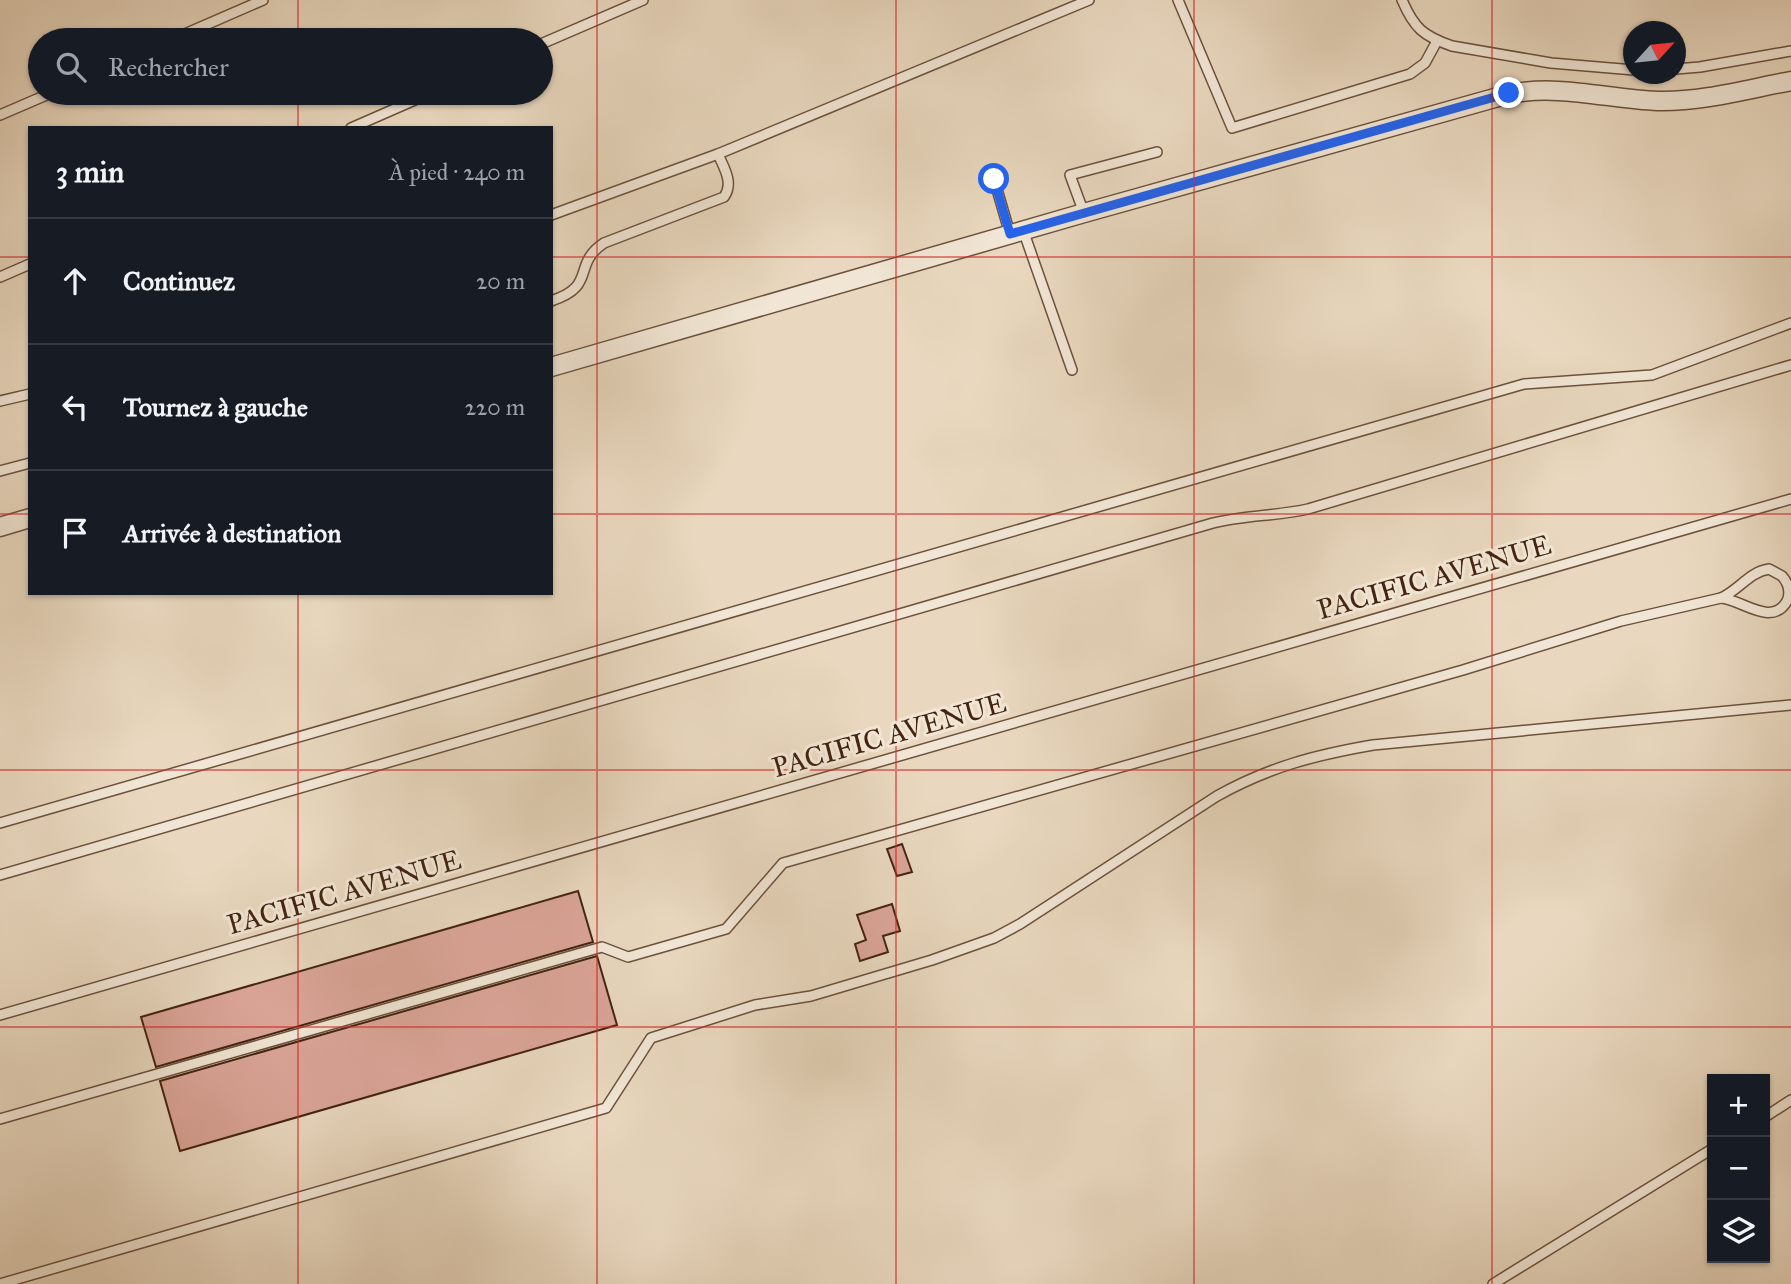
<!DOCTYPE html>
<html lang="fr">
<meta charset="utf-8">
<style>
:root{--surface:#171b24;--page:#242831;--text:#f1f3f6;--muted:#9ea1a6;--line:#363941}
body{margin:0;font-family:"IM FELL Great Primer",serif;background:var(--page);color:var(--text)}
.controls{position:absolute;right:21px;bottom:21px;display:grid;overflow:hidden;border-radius:0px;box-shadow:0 2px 5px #0004}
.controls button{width:63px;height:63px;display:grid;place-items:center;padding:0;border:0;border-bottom:2px solid var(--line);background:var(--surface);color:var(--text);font:35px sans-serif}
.compass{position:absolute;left:1623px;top:21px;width:63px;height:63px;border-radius:50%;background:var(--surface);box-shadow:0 2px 5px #0004;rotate:63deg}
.stop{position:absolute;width:21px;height:21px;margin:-16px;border:5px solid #2563eb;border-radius:50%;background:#fff}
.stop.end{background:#2563eb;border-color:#fff;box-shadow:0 2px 7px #0008}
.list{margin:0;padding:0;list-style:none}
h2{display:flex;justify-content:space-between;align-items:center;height:91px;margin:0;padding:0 28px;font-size:30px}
h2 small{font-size:23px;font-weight:400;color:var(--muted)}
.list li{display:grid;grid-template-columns:46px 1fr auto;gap:21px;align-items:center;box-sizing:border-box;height:126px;padding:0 28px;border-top:2px solid var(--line)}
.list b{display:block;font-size:26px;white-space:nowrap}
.list em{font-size:23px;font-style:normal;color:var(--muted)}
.icon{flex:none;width:38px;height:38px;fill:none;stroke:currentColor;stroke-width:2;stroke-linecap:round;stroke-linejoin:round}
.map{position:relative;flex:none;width:1791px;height:1284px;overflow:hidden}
.search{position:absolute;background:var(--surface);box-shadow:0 2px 5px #0004;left:28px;top:28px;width:525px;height:77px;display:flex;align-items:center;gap:18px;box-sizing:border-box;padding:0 24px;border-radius:38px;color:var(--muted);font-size:26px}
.panel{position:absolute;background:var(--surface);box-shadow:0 2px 5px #0004;left:28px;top:126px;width:525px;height:469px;border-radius:0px}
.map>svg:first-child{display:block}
</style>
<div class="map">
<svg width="1791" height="1284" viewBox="0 0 1791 1284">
<rect width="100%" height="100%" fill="#e9d8bf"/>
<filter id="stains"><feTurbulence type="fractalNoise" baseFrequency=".00286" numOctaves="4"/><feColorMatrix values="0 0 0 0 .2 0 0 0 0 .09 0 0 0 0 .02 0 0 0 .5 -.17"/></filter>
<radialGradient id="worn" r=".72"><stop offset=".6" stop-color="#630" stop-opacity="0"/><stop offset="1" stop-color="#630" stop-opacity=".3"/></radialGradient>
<!-- building -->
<g fill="#dba598" stroke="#432411" stroke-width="2">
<polygon points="902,844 912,872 897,876 887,849"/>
<polygon points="578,891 593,942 156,1067 141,1017"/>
<polygon points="892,904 900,931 883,936 888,952 860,961 855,944 866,940 857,915"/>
<polygon points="597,956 617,1025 180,1151 160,1081"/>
</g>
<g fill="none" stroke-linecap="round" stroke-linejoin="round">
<defs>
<g id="lane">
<polyline points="1178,0 1232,128 1410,74 1425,63 1437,41"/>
<path d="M1402,0C1414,28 1423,36 1452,46L1551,63L1634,70"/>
<polyline points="171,40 263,0"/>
<polyline points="541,44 643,0"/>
<polyline points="1676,69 1700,67 1791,51"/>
<polyline points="0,115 51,93"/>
<polyline points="351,128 431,93"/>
<polyline points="994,179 1010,234"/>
<polyline points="1084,213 1070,175 1157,152"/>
<polyline points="551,215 718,154 1089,0"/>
<polyline points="1023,230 1072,370"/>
<polyline points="0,277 30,264"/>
<path d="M551,301C598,286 571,265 604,243L724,197C734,183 724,168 718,154"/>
<polyline points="0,401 30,394"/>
<polyline points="0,471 30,463"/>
<path d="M1769,569L1782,576C1788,583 1791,592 1787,601C1772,628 1741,599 1721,598C1739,590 1749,572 1769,569Z"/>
<polyline points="0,823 1524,384 1652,375 1791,323"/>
<path d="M0,875L1213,523C1245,515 1277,516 1308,509L1791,365"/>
<polyline points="0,1015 1791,499"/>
<polyline points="1765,1117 1791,1100"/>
<polyline points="0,1119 602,947 628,957 726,929 783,863 1463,670 1621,621 1721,598"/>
<path d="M0,1284L606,1108L651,1038L755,1005L811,996L932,960L994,938L1020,924L1217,796C1269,767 1315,755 1373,745L1791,705"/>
<polyline points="1493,1284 1712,1149"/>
</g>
<g id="street">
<path d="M551,367L1084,213L1509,94C1559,84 1608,99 1658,101C1702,102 1748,89 1791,81"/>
<polyline points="0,527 30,518"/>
</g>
</defs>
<!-- lane casing -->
<use href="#lane" stroke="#6c513c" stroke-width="12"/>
<!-- street casing -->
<use href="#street" stroke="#6c513c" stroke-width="21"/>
<!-- lane -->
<use href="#lane" stroke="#f1e6d5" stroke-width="9"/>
<!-- street -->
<use href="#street" stroke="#f1e6d5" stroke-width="18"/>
</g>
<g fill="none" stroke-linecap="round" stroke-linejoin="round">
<!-- route -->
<polyline stroke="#2563eb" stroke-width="9" points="994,179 1010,234 1509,93"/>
</g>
<!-- grid -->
<path fill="none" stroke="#d62828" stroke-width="2" stroke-opacity="0.55" d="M298,0V40M597,0V1284M896,0V1284M1194,0V1284M1492,0V1284M298,93V128M0,257H30M551,257H1791M0,514H30M551,514H1791M298,593V1284M0,770H1791M0,1027H1791"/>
<g text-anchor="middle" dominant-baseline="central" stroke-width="6" stroke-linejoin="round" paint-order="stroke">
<!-- street labels -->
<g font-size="28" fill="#432411" stroke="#f1e6d5">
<text transform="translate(1434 577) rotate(-16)">PACIFIC AVENUE</text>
<text transform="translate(889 735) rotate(-16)">PACIFIC AVENUE</text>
<text transform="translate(344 892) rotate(-16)">PACIFIC AVENUE</text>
</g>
</g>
<rect width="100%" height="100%" filter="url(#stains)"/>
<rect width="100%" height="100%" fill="url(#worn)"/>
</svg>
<div class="controls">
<button>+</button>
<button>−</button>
<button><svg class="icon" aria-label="layers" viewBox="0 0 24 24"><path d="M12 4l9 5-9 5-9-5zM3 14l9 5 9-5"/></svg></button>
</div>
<svg class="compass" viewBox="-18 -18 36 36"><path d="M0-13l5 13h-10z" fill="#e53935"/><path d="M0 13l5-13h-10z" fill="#9ea1a6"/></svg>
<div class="stop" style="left:994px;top:179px"></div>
<div class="stop end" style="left:1509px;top:93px"></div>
<div class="search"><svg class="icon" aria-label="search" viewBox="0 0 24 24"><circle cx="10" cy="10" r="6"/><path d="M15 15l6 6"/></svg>Rechercher</div>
<section class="panel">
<h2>3 min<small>À pied · 240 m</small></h2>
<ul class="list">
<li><svg class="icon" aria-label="ahead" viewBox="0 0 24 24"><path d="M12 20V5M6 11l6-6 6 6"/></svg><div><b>Continuez</b></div><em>20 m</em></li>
<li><svg class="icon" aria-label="left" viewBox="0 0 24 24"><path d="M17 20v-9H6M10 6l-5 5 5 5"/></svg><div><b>Tournez à gauche</b></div><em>220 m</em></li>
<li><svg class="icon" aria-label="arrive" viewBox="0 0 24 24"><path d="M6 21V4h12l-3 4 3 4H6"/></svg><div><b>Arrivée à destination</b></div></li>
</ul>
</section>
</div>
